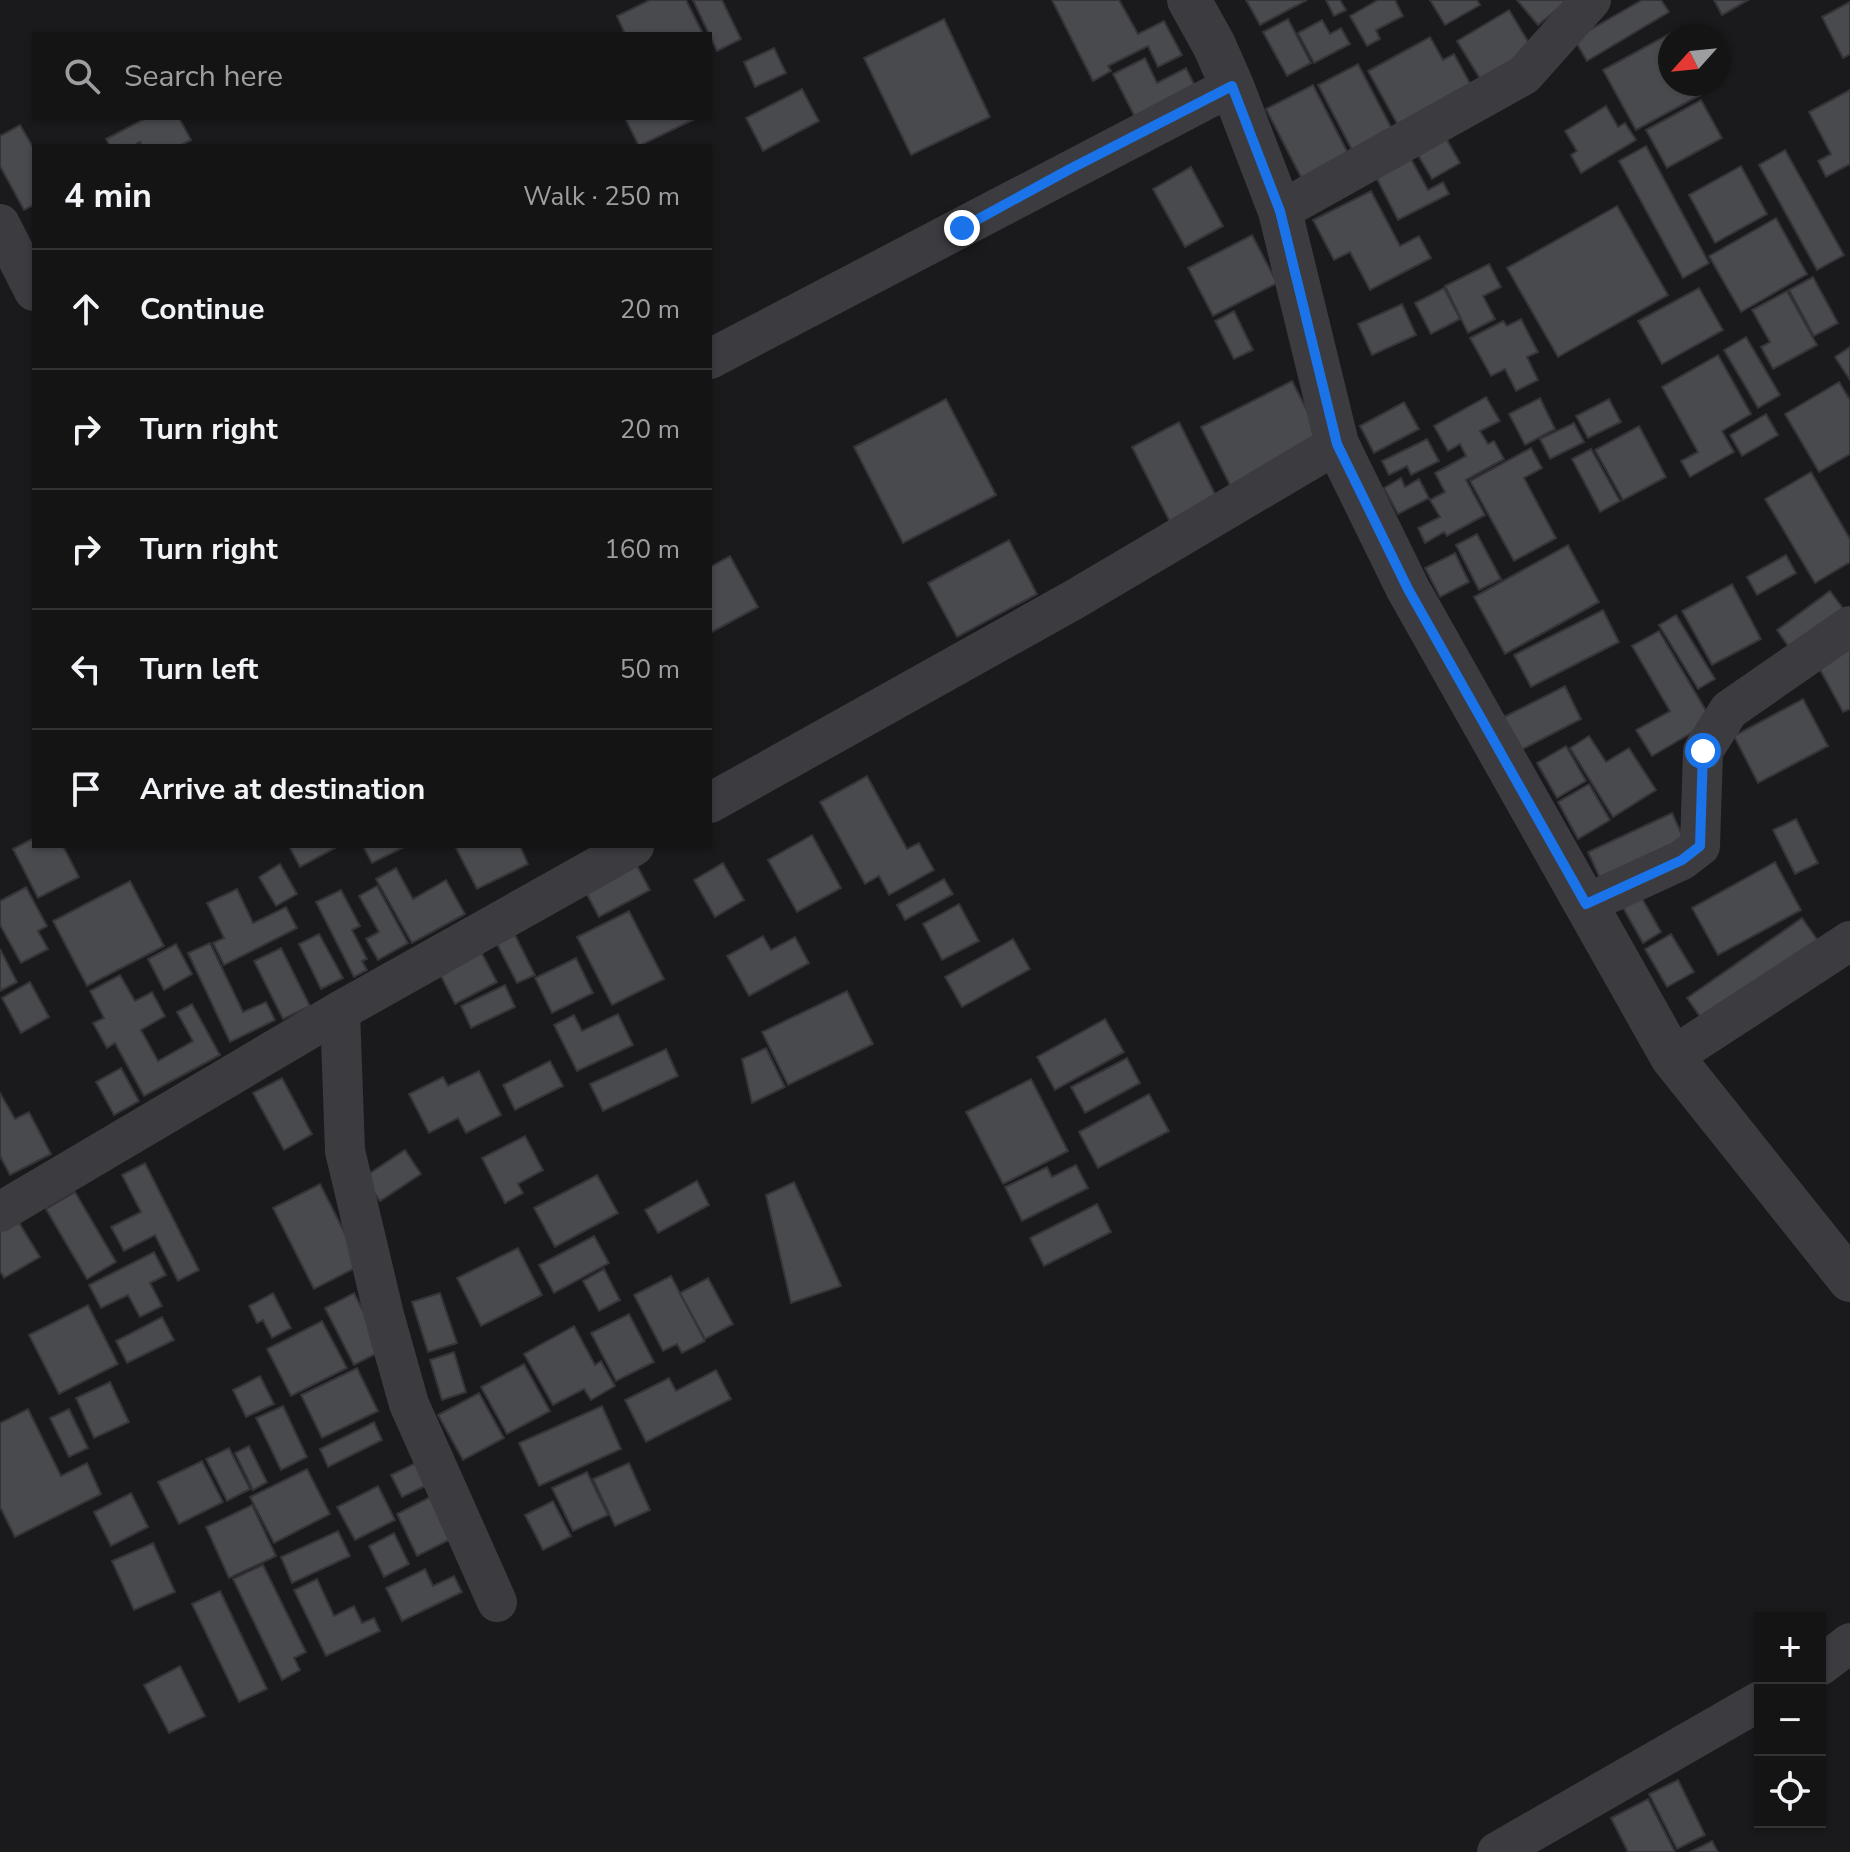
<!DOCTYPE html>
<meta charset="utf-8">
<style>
:root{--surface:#141415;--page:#1d1d1e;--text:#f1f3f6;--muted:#9d9ea0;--line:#333334}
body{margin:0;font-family:"Nunito Sans",sans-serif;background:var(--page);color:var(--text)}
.controls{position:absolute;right:24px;bottom:24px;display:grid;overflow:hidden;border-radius:0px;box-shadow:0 2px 6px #0004}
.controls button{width:72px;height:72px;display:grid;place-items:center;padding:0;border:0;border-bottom:2px solid var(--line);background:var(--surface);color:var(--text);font:40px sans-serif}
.compass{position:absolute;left:1658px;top:24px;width:72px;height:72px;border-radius:50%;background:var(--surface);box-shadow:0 2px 6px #0004;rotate:243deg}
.stop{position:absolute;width:24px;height:24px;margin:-18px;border:6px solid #1a73e8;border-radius:50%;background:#fff}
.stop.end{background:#1a73e8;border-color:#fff;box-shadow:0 2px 8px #0008}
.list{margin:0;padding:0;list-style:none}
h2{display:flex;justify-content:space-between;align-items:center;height:104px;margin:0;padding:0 32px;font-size:34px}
h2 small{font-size:26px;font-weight:400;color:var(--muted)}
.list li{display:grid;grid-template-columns:52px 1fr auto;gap:24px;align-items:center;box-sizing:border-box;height:120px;padding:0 32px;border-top:2px solid var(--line)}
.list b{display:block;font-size:30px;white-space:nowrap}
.list em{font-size:26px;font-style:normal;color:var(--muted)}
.icon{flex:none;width:44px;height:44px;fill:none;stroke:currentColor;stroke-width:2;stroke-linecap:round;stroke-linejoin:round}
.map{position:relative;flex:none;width:1850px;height:1852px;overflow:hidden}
.search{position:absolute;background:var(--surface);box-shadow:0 2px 6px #0004;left:32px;top:32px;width:680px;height:88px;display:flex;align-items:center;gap:20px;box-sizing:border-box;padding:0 28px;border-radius:0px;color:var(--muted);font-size:30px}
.panel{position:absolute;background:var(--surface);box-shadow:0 2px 6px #0004;left:32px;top:144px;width:680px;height:704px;border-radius:0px}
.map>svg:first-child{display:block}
</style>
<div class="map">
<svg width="1850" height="1852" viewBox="0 0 1850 1852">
<rect width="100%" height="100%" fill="#1a1a1c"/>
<!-- building -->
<g fill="#494a4e" stroke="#353438" stroke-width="2">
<polygon points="650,0 686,0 703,34 625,34 617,16"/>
<polygon points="693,0 722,0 741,39 717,51"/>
<polygon points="1052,0 1119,0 1138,34 1164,21 1182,55 1158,67 1148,46 1108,66 1111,71 1093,81"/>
<polygon points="1246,0 1307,0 1260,25"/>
<polygon points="1326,0 1340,0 1346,10 1334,16"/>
<polygon points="1378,0 1395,0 1403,16 1376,30 1380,39 1367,46 1350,16"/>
<polygon points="1430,0 1477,0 1480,5 1445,25"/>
<polygon points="1517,0 1569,0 1538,25"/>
<polygon points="1642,0 1661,0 1669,12 1587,61 1574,39"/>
<polygon points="1714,0 1748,0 1722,15"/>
<polygon points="1850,2 1850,54 1843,58 1822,17"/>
<polygon points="1509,10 1532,48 1481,80 1457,41"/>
<polygon points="944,19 990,117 911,155 864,58"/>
<polygon points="1288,19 1311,63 1287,76 1263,32"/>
<polygon points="1322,20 1330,34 1341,28 1350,44 1314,63 1298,33"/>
<polygon points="1680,28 1684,36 1670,36 1670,84 1711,84 1713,88 1636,130 1603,70"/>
<polygon points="1430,37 1443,60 1454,54 1472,87 1399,127 1368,71"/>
<polygon points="774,48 786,73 755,87 744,62"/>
<polygon points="1145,58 1157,83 1186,68 1197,90 1137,121 1113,74"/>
<polygon points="1358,64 1393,131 1353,152 1318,85"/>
<polygon points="1313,85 1352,161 1305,185 1266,109"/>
<polygon points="802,89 819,121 763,151 746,118"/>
<polygon points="1850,90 1850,164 1826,177 1818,161 1831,154 1809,112"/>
<polygon points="1701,100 1722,138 1667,168 1646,130"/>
<polygon points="1606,106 1618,127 1625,123 1636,140 1581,173 1571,155 1577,151 1565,131"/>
<polygon points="146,118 179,118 191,140 179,146 142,146 140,142 133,146 110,146 106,139"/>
<polygon points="625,118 694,118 695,119 639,146"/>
<polygon points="20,125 34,149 34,205 24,210 0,166 0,136"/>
<polygon points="1443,133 1460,163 1432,179 1415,150"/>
<polygon points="1646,146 1709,263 1683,278 1619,161"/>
<polygon points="1785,150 1844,255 1817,270 1759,165"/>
<polygon points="1411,159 1428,190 1443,182 1449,194 1398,220 1376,177"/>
<polygon points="1741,166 1767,214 1715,243 1689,195"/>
<polygon points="1191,167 1223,226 1185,247 1153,189"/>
<polygon points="1371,191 1400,246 1419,236 1431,258 1370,290 1350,252 1334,260 1313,220"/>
<polygon points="1617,206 1668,295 1558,357 1507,268"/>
<polygon points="1776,218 1807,274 1741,312 1709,256"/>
<polygon points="1252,235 1277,283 1213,316 1188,268"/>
<polygon points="1489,264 1501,287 1483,296 1495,319 1468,333 1445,286"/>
<polygon points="1813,277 1838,323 1814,336 1789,290"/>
<polygon points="1444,288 1460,319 1431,334 1415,303"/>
<polygon points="1699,288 1723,330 1662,364 1638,321"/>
<polygon points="1787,291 1817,345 1773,369 1761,347 1770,342 1752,310"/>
<polygon points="1402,304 1416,335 1372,355 1358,324"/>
<polygon points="1234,311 1253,350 1234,359 1215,321"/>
<polygon points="1521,319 1538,352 1527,357 1538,380 1516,391 1505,369 1491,376 1470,338 1503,321 1507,326"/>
<polygon points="1746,337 1780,395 1758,408 1724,350"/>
<polygon points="1850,347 1850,380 1835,357"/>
<polygon points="1718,355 1751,414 1722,431 1734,452 1690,477 1681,461 1698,452 1662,387"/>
<polygon points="1292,381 1323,441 1231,487 1201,427"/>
<polygon points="1839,382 1850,400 1850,454 1819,472 1785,414"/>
<polygon points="1486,397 1500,421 1480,431 1488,444 1494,441 1504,459 1466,480 1485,515 1447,536 1444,532 1425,543 1418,528 1440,517 1430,500 1445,492 1435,473 1466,456 1460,444 1448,451 1434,426"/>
<polygon points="1540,398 1555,429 1525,445 1509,414"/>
<polygon points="946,399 996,495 903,543 854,447"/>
<polygon points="1609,399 1621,422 1588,438 1576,416"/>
<polygon points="1404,402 1419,429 1374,453 1360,426"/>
<polygon points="1766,414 1778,435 1742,456 1730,435"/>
<polygon points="1179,422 1220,504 1173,528 1132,447"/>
<polygon points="1574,423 1584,442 1550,459 1540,439"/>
<polygon points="1639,426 1666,477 1623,500 1595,450"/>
<polygon points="1427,439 1439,461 1411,475 1407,466 1389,475 1382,461"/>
<polygon points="1531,448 1542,468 1524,478 1556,538 1514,561 1470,481"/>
<polygon points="1591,449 1620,501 1600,512 1572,459"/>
<polygon points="1811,472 1850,539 1850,562 1815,583 1765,499"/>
<polygon points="1401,478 1405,487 1419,479 1429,498 1398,514 1384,488"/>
<polygon points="1477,534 1501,579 1479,590 1456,545"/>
<polygon points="1009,540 1037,594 957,637 928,583"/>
<polygon points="1568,545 1599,602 1505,654 1474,597"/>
<polygon points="1455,553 1469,582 1440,597 1425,568"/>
<polygon points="1786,555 1796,573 1757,595 1747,577"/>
<polygon points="730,556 758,607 710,633 710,567"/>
<polygon points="1732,584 1761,639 1712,665 1682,611"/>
<polygon points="1830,591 1845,611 1791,650 1777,630"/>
<polygon points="1603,610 1619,642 1531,687 1514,655"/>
<polygon points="1676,615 1715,679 1698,689 1659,625"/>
<polygon points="1659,631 1712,721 1652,756 1636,730 1670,711 1632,646"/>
<polygon points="1850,646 1850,709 1843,712 1817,664"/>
<polygon points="1565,686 1581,719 1517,752 1500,719"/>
<polygon points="1803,699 1828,746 1758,783 1734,736"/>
<polygon points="1589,736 1606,762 1629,748 1656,790 1613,817 1570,748"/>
<polygon points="1566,746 1586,781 1557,798 1537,763"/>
<polygon points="867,776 907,849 919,843 934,870 889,895 879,876 865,884 820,802"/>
<polygon points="1589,784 1610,820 1578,839 1558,802"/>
<polygon points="1672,813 1688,848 1604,887 1588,852"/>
<polygon points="1796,819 1818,863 1795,874 1773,830"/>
<polygon points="812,835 841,888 797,912 768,860"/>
<polygon points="34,838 34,846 63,846 79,877 38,898 13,849"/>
<polygon points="289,846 336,846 337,847 300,867"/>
<polygon points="363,846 406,846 372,863"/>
<polygon points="455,846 520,846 528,864 477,889"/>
<polygon points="635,862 650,890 599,917 584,889"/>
<polygon points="1775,862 1801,910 1718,955 1692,908"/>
<polygon points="723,863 744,900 715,917 694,880"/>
<polygon points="280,864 297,894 276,906 259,877"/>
<polygon points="396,868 413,899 446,880 465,914 412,943 376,879"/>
<polygon points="944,879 953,894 905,920 897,905"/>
<polygon points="130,881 164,946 87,986 53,921"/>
<polygon points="377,886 408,943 378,960 366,939 379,932 359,896"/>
<polygon points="26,887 47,926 38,931 48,949 21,963 0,925 0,901"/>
<polygon points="237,889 253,923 286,907 297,928 224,965 213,943 224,938 207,903"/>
<polygon points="341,890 360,926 352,930 367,959 362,961 367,970 354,977 316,902"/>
<polygon points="1639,893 1661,932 1643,943 1621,904"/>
<polygon points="959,904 979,941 942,960 923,924"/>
<polygon points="629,911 664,979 612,1005 577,937"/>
<polygon points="1802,918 1821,945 1706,1025 1687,998"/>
<polygon points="319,934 343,978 321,989 299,944"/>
<polygon points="1671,934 1694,972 1667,987 1645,949"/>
<polygon points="515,935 535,975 517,983 497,944"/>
<polygon points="763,936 771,950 795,937 809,963 749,996 727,956"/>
<polygon points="1013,939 1030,969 962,1007 945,977"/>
<polygon points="210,943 243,1012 266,1002 275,1020 230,1042 188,953"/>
<polygon points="176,944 192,974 164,990 148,959"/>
<polygon points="281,948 310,1006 283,1019 254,961"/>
<polygon points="479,948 497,982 455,1004 438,970"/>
<polygon points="0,949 17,982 0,991"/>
<polygon points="576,958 593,993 552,1013 535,978"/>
<polygon points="120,975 135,1001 152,992 165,1016 141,1030 158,1061 193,1041 177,1012 192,1004 220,1055 144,1096 115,1043 107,1048 93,1023 104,1018 90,991"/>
<polygon points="30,982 49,1017 21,1033 2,998"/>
<polygon points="505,985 515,1007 471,1028 461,1006"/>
<polygon points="847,991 873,1044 788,1085 762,1032"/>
<polygon points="618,1014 633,1045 577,1071 554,1025 574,1015 582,1031"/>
<polygon points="1105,1019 1124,1052 1055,1090 1037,1057"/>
<polygon points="766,1048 785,1087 752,1103 742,1059"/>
<polygon points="666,1049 678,1076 603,1111 590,1084"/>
<polygon points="1127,1058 1140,1083 1085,1113 1071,1087"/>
<polygon points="550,1061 563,1086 515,1110 503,1085"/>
<polygon points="121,1068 139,1101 114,1115 96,1082"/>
<polygon points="479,1071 501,1115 466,1133 458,1118 429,1133 409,1094 443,1077 448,1086"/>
<polygon points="282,1078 312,1134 284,1150 253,1093"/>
<polygon points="1031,1079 1068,1151 1003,1184 966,1112"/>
<polygon points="0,1093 15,1119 29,1112 51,1154 10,1175 0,1156"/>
<polygon points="1149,1094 1169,1131 1098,1168 1079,1132"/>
<polygon points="525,1136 543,1170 518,1184 523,1193 505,1203 482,1158"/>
<polygon points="405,1150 421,1174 380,1201 364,1177"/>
<polygon points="145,1163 199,1270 178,1281 155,1235 124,1251 111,1227 141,1212 122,1175"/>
<polygon points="1076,1165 1088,1188 1022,1221 1005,1187 1047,1167 1052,1177"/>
<polygon points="597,1175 618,1213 555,1247 534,1208"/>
<polygon points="697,1181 709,1205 658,1233 645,1210"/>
<polygon points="794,1182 841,1286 791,1303 766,1195"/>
<polygon points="320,1184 361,1265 314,1289 273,1208"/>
<polygon points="75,1192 116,1262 87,1279 46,1209"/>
<polygon points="1097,1204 1111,1232 1044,1266 1030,1238"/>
<polygon points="13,1213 40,1257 4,1278 0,1271 0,1221"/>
<polygon points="594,1236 609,1263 554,1293 539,1265"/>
<polygon points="518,1248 542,1295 481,1326 457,1278"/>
<polygon points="154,1252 166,1275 150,1283 162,1306 140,1317 128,1295 101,1308 89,1285"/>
<polygon points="604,1269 620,1300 599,1311 583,1281"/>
<polygon points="671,1276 705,1341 682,1353 677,1344 663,1351 634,1295"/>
<polygon points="708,1278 733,1324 705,1339 680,1293"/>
<polygon points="273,1293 291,1328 272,1338 263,1320 257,1323 249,1306"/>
<polygon points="354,1293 383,1350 354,1365 325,1308"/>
<polygon points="440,1293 457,1343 428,1352 412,1302"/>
<polygon points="88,1305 118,1364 59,1394 29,1335"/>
<polygon points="629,1314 654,1362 616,1381 591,1333"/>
<polygon points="162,1317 174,1340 127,1363 116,1341"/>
<polygon points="322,1321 347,1368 291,1396 267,1349"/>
<polygon points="574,1326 595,1365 601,1361 615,1386 591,1400 584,1389 553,1405 524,1354"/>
<polygon points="454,1352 466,1392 442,1400 430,1360"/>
<polygon points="524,1364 550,1411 507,1434 481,1387"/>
<polygon points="357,1368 378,1411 322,1438 301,1395"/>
<polygon points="716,1370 731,1399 646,1442 625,1400 669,1378 676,1391"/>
<polygon points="260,1376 274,1404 246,1417 233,1390"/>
<polygon points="110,1382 129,1422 94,1438 76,1398"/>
<polygon points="479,1393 504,1438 463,1460 438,1415"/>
<polygon points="283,1406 307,1457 281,1470 256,1418"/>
<polygon points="602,1406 621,1449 539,1486 519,1443"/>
<polygon points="28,1409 61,1476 87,1463 101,1494 15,1537 0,1507 0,1423"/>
<polygon points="69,1409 88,1448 69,1457 50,1418"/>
<polygon points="374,1422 382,1440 328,1467 320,1449"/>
<polygon points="249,1446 267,1482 253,1490 235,1453"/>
<polygon points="229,1448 250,1489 227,1501 206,1459"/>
<polygon points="428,1457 438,1480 402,1497 391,1475"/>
<polygon points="202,1461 223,1502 179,1524 158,1482"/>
<polygon points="629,1463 650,1510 615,1526 593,1479"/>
<polygon points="307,1469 330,1514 274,1543 250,1497"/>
<polygon points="587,1472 608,1515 573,1531 552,1488"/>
<polygon points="378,1486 395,1520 355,1540 337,1507"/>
<polygon points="131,1493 148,1527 111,1546 94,1512"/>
<polygon points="432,1496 453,1538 417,1556 397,1514"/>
<polygon points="553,1501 571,1536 543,1550 525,1515"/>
<polygon points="252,1505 276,1556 229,1578 206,1527"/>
<polygon points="338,1531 350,1556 292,1583 281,1557"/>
<polygon points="394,1533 409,1564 384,1577 369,1546"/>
<polygon points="153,1543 175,1592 134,1610 112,1561"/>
<polygon points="263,1565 306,1652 294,1658 300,1670 282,1680 233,1579"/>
<polygon points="425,1569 433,1586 454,1576 462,1592 402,1621 386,1588"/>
<polygon points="317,1579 334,1616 354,1606 362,1623 374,1618 380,1631 326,1656 294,1590"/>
<polygon points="220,1591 267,1689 239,1702 192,1604"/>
<polygon points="180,1666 205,1716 169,1733 144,1685"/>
<polygon points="1678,1780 1705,1835 1677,1849 1649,1794"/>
<polygon points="1648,1799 1675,1852 1628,1852 1611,1818"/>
<polygon points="1712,1841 1718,1852 1690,1852"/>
</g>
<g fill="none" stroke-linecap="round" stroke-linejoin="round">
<!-- minor -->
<g stroke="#3c3c40" stroke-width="40">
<polyline points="1280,211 1524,75 1591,0"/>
<polyline points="0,224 34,291"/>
<polyline points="710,359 1232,86"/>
<polyline points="710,803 1075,599 1337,444"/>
<polyline points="1586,904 1682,860 1700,846 1703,751 1729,710 1850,626"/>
<polyline points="340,1011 345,1151 384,1315 409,1404 497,1602"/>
<polyline points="1672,1057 1850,941"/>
<polyline points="0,1212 340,1011 634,846"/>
<polyline points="1820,1666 1850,1643"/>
<polyline points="1497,1852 1760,1701"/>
</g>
<!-- tertiary -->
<polyline stroke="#3c3c40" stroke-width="44" points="1189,0 1214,45 1232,86 1280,211 1337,444 1408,589 1672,1057 1850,1280"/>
</g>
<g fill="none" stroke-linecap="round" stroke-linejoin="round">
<!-- route -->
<polyline stroke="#1a73e8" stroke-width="10" points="962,228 1070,169 1232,86 1280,211 1337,444 1408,589 1586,904 1682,860 1700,846 1703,751"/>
</g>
</svg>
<div class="controls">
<button>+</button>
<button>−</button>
<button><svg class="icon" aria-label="locate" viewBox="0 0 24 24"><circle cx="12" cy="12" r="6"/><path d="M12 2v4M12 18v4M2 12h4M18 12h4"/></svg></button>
</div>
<svg class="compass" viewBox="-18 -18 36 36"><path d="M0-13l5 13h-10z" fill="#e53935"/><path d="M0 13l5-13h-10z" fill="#9d9ea0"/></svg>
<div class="stop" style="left:1703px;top:751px"></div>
<div class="stop end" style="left:962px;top:228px"></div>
<div class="search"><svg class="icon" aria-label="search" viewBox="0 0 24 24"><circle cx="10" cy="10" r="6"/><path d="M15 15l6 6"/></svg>Search here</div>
<section class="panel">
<h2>4 min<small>Walk · 250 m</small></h2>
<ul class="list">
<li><svg class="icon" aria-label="ahead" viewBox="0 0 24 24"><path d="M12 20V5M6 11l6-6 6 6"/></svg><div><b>Continue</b></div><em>20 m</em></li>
<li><svg class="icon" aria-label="right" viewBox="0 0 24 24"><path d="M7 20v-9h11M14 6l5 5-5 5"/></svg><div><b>Turn right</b></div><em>20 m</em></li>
<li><svg class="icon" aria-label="right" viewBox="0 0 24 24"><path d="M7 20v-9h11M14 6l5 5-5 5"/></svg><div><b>Turn right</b></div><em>160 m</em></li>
<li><svg class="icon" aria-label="left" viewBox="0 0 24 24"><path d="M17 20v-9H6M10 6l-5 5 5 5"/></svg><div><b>Turn left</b></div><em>50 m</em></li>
<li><svg class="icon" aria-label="arrive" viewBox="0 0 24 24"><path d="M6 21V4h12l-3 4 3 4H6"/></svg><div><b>Arrive at destination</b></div></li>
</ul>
</section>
</div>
